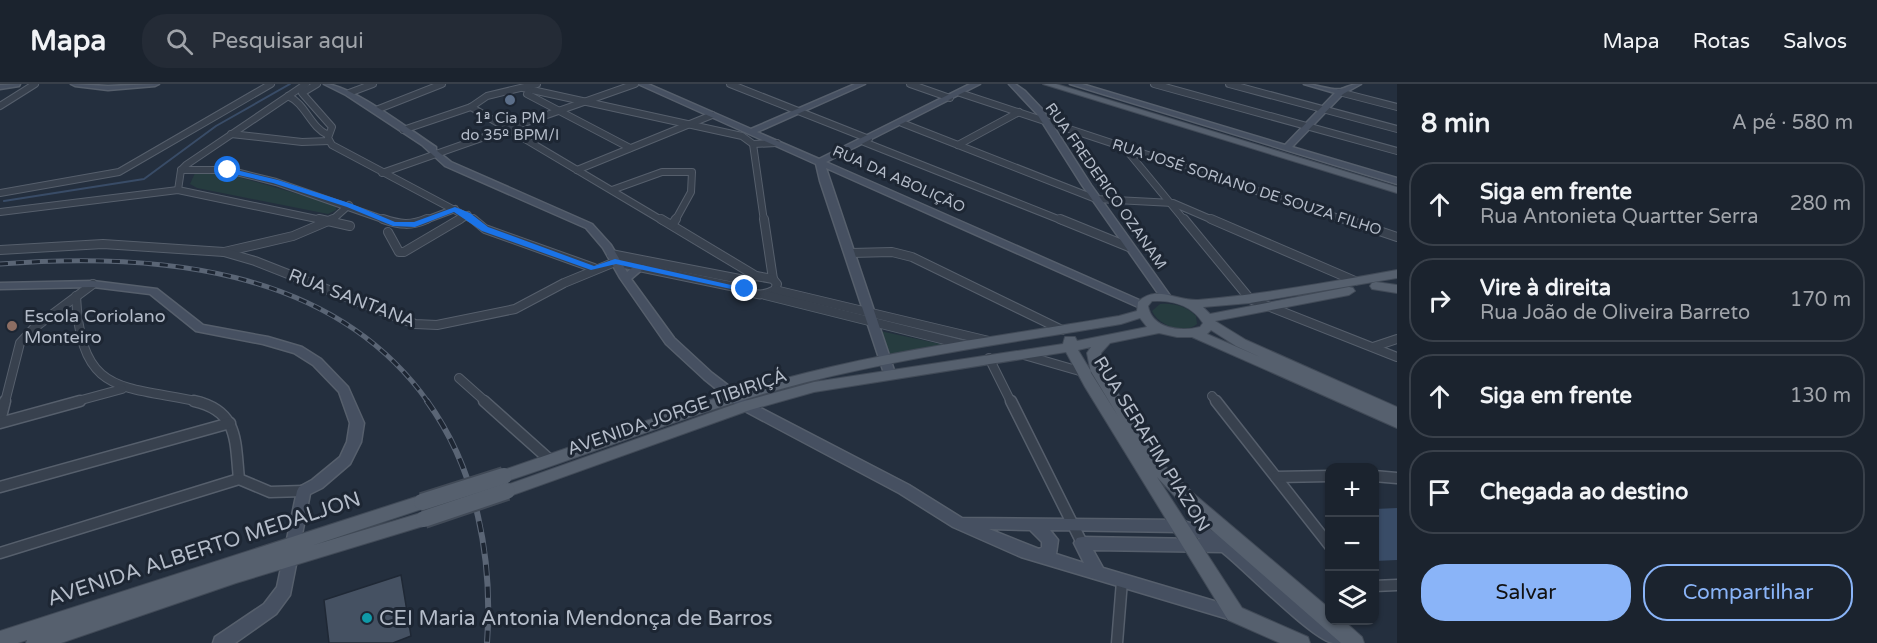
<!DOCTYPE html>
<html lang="pt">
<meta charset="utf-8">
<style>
:root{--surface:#1b232e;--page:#242b36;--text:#f1f3f6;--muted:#a0a4aa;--line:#39404a;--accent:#8ab4f8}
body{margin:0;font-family:"Varela Round",sans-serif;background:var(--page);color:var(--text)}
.controls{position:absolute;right:18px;bottom:18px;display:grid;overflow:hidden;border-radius:12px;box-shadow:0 2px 4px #0004}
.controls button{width:54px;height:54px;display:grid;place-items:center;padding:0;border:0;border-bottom:2px solid var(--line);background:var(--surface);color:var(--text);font:30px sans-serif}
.stop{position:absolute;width:18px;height:18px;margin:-14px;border:4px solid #1a73e8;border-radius:50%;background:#fff}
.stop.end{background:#1a73e8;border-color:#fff;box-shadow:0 2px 6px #0008}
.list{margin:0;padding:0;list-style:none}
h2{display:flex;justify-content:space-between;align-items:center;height:78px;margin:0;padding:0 24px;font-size:26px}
h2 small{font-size:20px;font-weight:400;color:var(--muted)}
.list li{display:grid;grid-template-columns:39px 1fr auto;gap:18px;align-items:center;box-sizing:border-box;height:84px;margin:0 12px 12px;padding:0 12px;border:2px solid var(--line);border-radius:24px}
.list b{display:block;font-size:22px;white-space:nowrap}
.list p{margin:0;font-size:20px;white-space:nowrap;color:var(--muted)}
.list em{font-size:20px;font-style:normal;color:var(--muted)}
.actions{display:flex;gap:12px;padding:18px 24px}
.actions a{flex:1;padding:14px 0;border:2px solid var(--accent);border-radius:24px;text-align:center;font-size:21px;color:var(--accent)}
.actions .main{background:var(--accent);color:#111}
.icon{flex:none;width:33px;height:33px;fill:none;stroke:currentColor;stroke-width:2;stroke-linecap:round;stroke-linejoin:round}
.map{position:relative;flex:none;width:1397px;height:559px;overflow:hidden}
header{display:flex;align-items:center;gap:36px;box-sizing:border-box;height:84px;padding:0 30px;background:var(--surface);border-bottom:2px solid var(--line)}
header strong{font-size:28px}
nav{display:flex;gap:33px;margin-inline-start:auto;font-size:21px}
.search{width:420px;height:54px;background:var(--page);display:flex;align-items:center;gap:15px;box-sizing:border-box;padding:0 21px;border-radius:24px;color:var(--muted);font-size:22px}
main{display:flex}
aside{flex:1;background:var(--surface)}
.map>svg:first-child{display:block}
</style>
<header>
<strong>Mapa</strong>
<div class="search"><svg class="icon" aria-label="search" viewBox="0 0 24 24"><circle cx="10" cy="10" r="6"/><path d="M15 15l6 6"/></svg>Pesquisar aqui</div>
<nav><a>Mapa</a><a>Rotas</a><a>Salvos</a></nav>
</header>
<main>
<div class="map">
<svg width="1397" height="559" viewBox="0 0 1397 559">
<rect width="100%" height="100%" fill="#242f3e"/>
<!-- green -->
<g fill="#263c3f">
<polygon points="204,87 222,88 332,120 336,123 336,126 328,130 197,104 190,100 195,89"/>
<path d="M1160,220C1174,219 1186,222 1196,232L1197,240C1184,251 1159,242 1152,227Z"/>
<polygon points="880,247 950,262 885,272"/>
</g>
<!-- water -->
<polygon fill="#394c67" points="1397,424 1397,476 1375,477 1375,425"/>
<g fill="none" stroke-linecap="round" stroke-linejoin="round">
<!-- stream -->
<polyline stroke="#394c67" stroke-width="2" points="4,117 144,95 216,42 290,0"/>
</g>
<!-- building -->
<polygon fill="#455162" stroke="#1f2835" stroke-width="1.5" points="401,491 411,552 393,559 329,559 324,516"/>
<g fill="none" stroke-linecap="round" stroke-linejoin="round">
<defs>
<g id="street-far2">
<polyline points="317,0 302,9 332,43 328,54 332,61 475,137"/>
<polyline points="730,0 869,55"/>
<polyline points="910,0 950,14"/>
<polyline points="1154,0 1397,67"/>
<polyline points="1229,0 1397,45"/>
<polyline points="523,4 742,52 753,60 764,137"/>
<polyline points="1339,8 1397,23"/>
<polyline points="349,9 373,0"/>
<polyline points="960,9 1348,137"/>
<polyline points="527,10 630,64"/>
<path d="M288,12C306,20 310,43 328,51"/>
<polyline points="0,22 35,0"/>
<polyline points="471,23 663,137"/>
<polyline points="376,26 442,0"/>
<polyline points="902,39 1096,115 1173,119 1215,137"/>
<polyline points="403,46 471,23 487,12 537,0"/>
<polyline points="231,50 302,58 329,57"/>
<polyline points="864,58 1063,137"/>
<polyline points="753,60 777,59"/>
<polyline points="958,61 1019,28"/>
<polyline points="1124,63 1185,137"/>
<polyline points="181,86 228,86 276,98 388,137"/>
<polyline points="577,86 712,31"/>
<polyline points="382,89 635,0"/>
<polyline points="178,106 181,86 186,81 306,0"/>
<polyline points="612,106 662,88 692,88 691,108 675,137"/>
<polyline points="0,109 119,88 271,0"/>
<polyline points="0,128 178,106 326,137"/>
<polyline points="331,137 349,121"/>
<polyline points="423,137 455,125"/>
<polyline points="458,137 468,131"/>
</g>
<g id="street-far1">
<polyline points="319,135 350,142"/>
<path d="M383,135C400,141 411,142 427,135"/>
<polyline points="473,135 485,145 594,184"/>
<polyline points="661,135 756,192"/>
<polyline points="764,135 773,195"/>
<polyline points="1060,135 1129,163"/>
<polyline points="1184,135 1250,215 1397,273"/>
<polyline points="1211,135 1355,197"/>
<polyline points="1344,135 1397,153"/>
<polyline points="672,141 676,135"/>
<polyline points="388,148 399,168 404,168 460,135"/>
<polyline points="0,166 103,160 224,168 293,152 333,135"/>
<polyline points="224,168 255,177 415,240 437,241 515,225 564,199 615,178 745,205"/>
<polyline points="851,169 892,168 912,173 1062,246"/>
<polyline points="611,170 745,196"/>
<path d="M756,192L773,195L777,200L775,206C764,212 752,213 744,202L745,196Z"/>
<polyline points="775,206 989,257"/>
<polyline points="765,211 965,261"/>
<path d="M76,212C81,312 120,301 201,318"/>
<polyline points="1373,263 1397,255"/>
<polyline points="1024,271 1083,288"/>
<polyline points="989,274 1011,318"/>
<polyline points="459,294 486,318"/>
<polyline points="1212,312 1217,318"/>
<polyline points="5,318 20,259 34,244 93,200"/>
<polyline points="74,318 122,305"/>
</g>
<g id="street">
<path d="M194,317C239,327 235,357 239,395L270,408L304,407"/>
<polyline points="484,317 550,376"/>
<polyline points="1011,317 1082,459"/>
<polyline points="1216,317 1330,462"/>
<polyline points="0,337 5,317"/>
<polyline points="0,339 80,317"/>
<polyline points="1374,392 1397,394"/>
<polyline points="1276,393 1330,392"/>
<polyline points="0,403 230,339"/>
<polyline points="0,469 239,395"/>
<polyline points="1374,502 1397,501"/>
<polyline points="1117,559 1122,497"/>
</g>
<g id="secondary">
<polygon points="20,0 19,2 0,5 0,1"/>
<polygon points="71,0 108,2 159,0 155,2 108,6 75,2"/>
<path d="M324,0C351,0 411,47 436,63V66L451,78L592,140L611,161L627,188L636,181H644L645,183L631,195L674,254L712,289L751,319L909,401L962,434L1180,436C1197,441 1212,445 1227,455C1262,477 1290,511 1323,535C1333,543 1352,548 1356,559C1349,559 1340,559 1333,559C1311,555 1245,486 1222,468L1093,466L1103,484L1241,525L1243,530L1241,535L1235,537L1021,473L953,443L899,409L741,325L704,295L666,260L620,194L603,164L586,144L445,82L422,61L346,11ZM989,445L1030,446L1042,458V463L1039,465ZM1050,446L1180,448L1201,455L1082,453L1077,454L1074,459L1084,479L1056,470L1058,456Z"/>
<polygon points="638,0 648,0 751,45 855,0 865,0 757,48 819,75 970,0 980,0 826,78 1146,219 1147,221 1142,224 1138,223 826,84 895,289 889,293 885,292 820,97 816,80"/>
<polygon points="1009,0 1015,0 1025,7 1043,26 1091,101 1171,213 1170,215 1162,215 1082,101 1037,30"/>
<path d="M1070,0H1082L1285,61L1335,9L1304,0C1315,0 1332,7 1341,5C1348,3 1352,0 1361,0L1343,10L1292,63L1397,94V100Z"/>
<polygon points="93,197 157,205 203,241 268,253 302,263 321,275 348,303 364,339 361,358 350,380 322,404 310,410 290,511 276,530 235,559 213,559 215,553 264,520 277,503 297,407 299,403 312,396 340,373 347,358 350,339 339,308 313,281 294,269 263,260 196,247 150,210 93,203 0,205 0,199"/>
</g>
<g id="primary">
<polygon points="1043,0 1056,0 1397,103 1397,109"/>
<path d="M1397,186V194L1250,219L1203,223L1210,230L1349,203L1353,204L1355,207L1349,211L1215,237L1246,256L1397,323V344L1192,253H1177L1159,249L1110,259L1101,269L1105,289L1163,380L1194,410L1330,525V536H1343L1362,553L1364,559H1341L1182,420L1157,393L1242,524L1308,553L1310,559H1280L1228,536L1085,303L1066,268L814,308L750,326L507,413L501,411L499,407L501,403L741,318L814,298L1063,260L1065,253H1075L1077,257L1147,243L1140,234L1121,240C1016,258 910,272 807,298C704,324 605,365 504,398L498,396L496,392L498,388C600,353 702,315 806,289C909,263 1015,250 1119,232L1137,227L1138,218C1156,200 1176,217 1198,216C1265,210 1331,198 1397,186ZM1152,217C1172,216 1192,221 1203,239L1200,243C1181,248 1152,245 1148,222ZM1211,246L1236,262L1260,273L1207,250ZM1091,263L1087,269L1091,289L1118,332L1078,266Z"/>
<polygon points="1376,198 1397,201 1397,209 1372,205 1370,202 1372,199"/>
<polygon points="422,411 428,413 430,418 428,423 314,461 424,428 430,430 432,435 430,440 236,499 61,559 26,559 27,556 18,559 0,559 0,547"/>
</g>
</defs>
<!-- street-far2 casing -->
<use href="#street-far2" stroke="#565f6c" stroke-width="8"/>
<!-- street-far1 casing -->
<use href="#street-far1" stroke="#565f6c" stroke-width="10"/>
<!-- street casing -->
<use href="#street" stroke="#565f6c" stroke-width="13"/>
<!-- secondary casing -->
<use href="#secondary" stroke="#565f6c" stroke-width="3"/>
<!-- primary casing -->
<use href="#primary" stroke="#414a57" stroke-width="2"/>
<!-- street-far2 -->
<use href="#street-far2" stroke="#38414e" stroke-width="6"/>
<!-- street-far1 -->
<use href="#street-far1" stroke="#38414e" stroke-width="8"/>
<!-- street -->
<use href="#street" stroke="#38414e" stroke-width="10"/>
<!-- secondary -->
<use href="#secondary" fill="#465061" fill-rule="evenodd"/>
<!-- primary -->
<use href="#primary" fill="#56606e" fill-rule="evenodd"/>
<defs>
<path id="rail-far1" d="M0,180C152,168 332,182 428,318"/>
<path id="rail" d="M427,317C477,386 493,475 487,559"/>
</defs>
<!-- rail-far1 casing -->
<use href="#rail-far1" stroke="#5a6575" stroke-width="5"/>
<!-- rail casing -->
<use href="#rail" stroke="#5a6575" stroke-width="6"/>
<!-- rail-far1 -->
<use href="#rail-far1" stroke="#1d2633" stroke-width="3" stroke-dasharray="8" stroke-linecap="butt"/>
<!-- rail -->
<use href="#rail" stroke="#1d2633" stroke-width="4" stroke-dasharray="11" stroke-linecap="butt"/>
<defs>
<g id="primary-bridge">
<polyline points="422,418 504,392"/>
<polyline points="424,435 507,407"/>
</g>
</defs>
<!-- primary-bridge casing -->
<use href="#primary-bridge" stroke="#414a57" stroke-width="20" stroke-linecap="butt"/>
<!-- primary-bridge -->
<use href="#primary-bridge" stroke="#56606e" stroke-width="16"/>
</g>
<!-- route -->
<polygon fill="#1a73e8" points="228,84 278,96 352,120 395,138 414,138 455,123 470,129 488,143 594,182 615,175 749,205 745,208 616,180 591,186 482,147 454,128 415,143 393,142 347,123 273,99 225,88"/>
<!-- markers -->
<circle fill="#5c6f8a" stroke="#1d2633" stroke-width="2" cx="510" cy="16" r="6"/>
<circle fill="#8d6e63" stroke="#1d2633" stroke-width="2" cx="12" cy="242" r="6"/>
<circle fill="#0f9aa8" stroke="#1d2633" stroke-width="2" cx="367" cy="534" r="6"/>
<g text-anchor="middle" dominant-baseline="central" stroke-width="6" stroke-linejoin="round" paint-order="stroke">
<!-- far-poi labels -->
<g font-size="15" fill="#b4bcc9" stroke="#1d2633">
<text x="510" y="34">1ª Cia PM<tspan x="510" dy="17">do 35º BPM/I</tspan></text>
</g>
<!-- far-street labels -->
<g font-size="15" fill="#b4bcc9" stroke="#1d2633">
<text transform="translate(899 95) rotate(24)">RUA DA ABOLIÇÃO</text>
<text transform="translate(1106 102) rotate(55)">RUA FREDERICO OZANAM</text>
<text transform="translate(1247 103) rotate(18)">RUA JOSÉ SORIANO DE SOUZA FILHO</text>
</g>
<!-- street labels -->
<g font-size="18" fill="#b4bcc9" stroke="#1d2633">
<text transform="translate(352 214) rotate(21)">RUA SANTANA</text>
<text transform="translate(677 328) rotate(-19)">AVENIDA JORGE TIBIRIÇÁ</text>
<text transform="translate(1152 360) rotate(58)">RUA SERAFIM PIAZON</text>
</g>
<!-- poi labels -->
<g font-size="18" fill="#b4bcc9" stroke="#1d2633" text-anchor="start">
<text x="24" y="232">Escola Coriolano<tspan x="24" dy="21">Monteiro</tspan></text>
</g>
<!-- near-street labels -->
<g font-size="21" fill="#b4bcc9" stroke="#1d2633">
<text transform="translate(204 465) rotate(-18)">AVENIDA ALBERTO MEDALJON</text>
</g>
<!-- near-poi labels -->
<g font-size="21" fill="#b4bcc9" stroke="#1d2633" text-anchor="start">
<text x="379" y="534">CEI Maria Antonia Mendonça de Barros</text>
</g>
</g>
</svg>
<div class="controls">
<button>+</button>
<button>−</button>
<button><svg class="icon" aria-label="layers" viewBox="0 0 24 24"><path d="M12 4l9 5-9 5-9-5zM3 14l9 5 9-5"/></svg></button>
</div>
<div class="stop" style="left:228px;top:86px"></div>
<div class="stop end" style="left:745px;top:205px"></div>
</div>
<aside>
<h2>8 min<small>A pé · 580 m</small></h2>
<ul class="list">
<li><svg class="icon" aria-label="ahead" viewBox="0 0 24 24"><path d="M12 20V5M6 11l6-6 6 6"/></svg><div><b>Siga em frente</b><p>Rua Antonieta Quartter Serra</p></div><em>280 m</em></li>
<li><svg class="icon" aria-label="right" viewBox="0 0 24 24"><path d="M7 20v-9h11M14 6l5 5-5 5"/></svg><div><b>Vire à direita</b><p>Rua João de Oliveira Barreto</p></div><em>170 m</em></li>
<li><svg class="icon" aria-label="ahead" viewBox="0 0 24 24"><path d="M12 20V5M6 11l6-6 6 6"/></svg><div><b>Siga em frente</b></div><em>130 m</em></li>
<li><svg class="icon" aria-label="arrive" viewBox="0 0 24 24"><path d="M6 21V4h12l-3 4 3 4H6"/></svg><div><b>Chegada ao destino</b></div></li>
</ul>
<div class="actions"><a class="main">Salvar</a><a>Compartilhar</a></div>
</aside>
</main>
